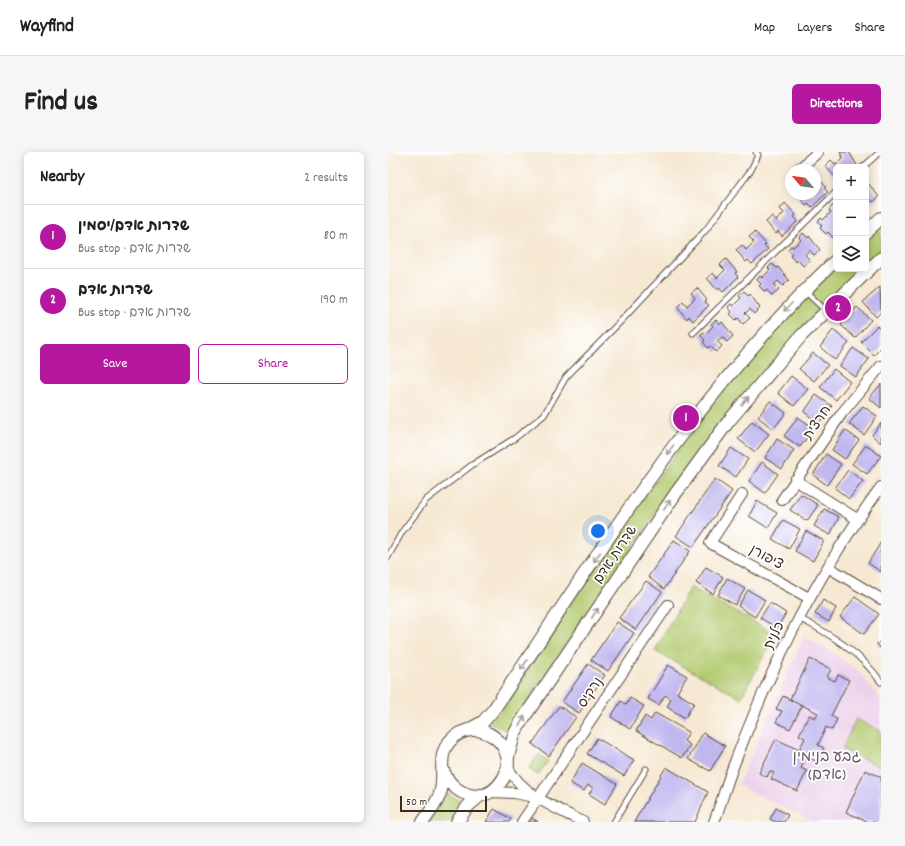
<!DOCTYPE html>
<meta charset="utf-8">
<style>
:root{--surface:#fff;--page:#f6f6f6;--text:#222;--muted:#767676;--line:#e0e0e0;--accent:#b5179e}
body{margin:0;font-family:Dekko,"Playpen Sans Hebrew",sans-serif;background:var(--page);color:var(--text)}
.controls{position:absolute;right:12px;top:12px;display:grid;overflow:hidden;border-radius:6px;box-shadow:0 2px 10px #0003}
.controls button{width:36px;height:36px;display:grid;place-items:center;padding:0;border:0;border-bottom:1px solid var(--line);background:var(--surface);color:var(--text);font:20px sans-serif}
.compass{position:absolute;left:397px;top:12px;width:36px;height:36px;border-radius:50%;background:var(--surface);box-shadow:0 2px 10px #0003;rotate:299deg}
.scale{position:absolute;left:12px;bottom:10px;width:87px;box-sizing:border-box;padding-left:4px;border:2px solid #3b2a1e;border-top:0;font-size:11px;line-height:14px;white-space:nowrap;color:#3b2a1e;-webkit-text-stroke:3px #fff;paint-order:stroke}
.you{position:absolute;left:210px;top:379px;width:14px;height:14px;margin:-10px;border:3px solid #fff;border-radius:50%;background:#1a73e8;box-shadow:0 0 0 6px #1a73e833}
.badge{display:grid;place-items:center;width:26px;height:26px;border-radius:50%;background:var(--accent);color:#fff;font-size:13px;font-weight:700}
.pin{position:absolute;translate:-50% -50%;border:2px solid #fff;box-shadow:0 1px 4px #0006}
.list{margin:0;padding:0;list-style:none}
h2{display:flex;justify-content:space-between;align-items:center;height:52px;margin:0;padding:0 16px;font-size:17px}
h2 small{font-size:13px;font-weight:400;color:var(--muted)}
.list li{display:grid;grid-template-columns:26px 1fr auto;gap:12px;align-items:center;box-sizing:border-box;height:64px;padding:0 16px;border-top:1px solid var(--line)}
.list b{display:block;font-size:15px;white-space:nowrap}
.list p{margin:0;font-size:13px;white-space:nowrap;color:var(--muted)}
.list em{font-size:13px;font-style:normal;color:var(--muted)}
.actions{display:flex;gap:8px;padding:12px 16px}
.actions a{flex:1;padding:9px 0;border:1px solid var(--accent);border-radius:6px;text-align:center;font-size:14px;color:var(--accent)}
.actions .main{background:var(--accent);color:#fff}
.icon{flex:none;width:22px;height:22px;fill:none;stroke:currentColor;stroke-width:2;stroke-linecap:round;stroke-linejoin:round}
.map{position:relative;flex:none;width:493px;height:670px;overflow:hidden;border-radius:6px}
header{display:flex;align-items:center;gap:24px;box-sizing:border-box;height:56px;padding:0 20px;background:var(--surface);border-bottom:1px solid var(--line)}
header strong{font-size:19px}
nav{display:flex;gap:22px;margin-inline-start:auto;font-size:14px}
.intro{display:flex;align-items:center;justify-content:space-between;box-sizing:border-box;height:96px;padding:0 24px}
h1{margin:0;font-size:28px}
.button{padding:10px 18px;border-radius:6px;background:var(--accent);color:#fff;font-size:14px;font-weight:700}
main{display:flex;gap:24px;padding:0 24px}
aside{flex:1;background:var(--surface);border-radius:6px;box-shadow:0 2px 10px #0003}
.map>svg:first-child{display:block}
</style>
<header>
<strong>Wayfind</strong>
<nav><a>Map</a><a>Layers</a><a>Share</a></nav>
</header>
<div class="intro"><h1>Find us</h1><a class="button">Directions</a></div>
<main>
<aside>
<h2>Nearby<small>2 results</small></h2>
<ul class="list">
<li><span class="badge">1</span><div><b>שדרות אדם/יסמין</b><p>Bus stop · שדרות אדם</p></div><em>80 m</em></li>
<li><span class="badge">2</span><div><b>שדרות אדם</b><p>Bus stop · שדרות אדם</p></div><em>190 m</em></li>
</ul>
<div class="actions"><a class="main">Save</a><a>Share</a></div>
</aside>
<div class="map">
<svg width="493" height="670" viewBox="0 0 493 670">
<rect width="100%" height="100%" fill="#fff"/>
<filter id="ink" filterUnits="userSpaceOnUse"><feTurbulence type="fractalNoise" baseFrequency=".025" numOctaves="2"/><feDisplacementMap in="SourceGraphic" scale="8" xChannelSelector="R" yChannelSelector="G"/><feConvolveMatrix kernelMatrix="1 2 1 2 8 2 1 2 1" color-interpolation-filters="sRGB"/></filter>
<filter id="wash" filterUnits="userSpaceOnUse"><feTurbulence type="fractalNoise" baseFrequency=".012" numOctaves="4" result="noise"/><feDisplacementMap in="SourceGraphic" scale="16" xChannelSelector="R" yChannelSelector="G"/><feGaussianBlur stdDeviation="0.9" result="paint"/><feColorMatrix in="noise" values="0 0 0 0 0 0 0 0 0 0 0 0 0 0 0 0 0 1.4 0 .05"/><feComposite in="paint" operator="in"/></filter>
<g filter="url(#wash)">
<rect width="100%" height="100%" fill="#f6e8d2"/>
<!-- built -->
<polygon fill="#ecd1ea" points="416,485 436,495 470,519 493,547 493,670 426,670 350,633"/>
<!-- green -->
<g fill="#b2ca6f" stroke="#767a46">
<polygon points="493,74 493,98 478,112 478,88"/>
<path d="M448,116L473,117C369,214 295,320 216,437C184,484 149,531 121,580L101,570L111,561C192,440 269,317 362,206C389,174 419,145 448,116Z"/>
<polygon points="302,435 388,482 353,546 267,499"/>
<polygon points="468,567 493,579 493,615 454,597"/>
<polygon points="151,602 160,609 150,623 141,617"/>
<polygon points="58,641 75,650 62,670 41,670"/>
</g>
<g id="blocks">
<!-- building -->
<g fill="#c0b7ef">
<polygon points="452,0 461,0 469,13 467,15 448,15 448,26 437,14 443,8 448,13 455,6"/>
<polygon points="427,22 438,35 436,36 440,40 424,55 420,51 418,53 408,42 427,42"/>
<polygon points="480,31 491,45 485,50 480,45 478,48 478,33"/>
<polygon points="397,51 408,63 406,65 410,69 394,84 390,79 388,82 378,70 384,64 388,69 396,61 392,57"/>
<polygon points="445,53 448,56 448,83 445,86 440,80 438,82 432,76 434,74 430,69 433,66 435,68 443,60 441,58"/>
<polygon points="367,80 378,92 376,94 380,97 364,112 360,108 358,110 348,98 354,93 358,98 366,90 361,85"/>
<polygon points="415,81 420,86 421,84 432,98 426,103 421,98 417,103 422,108 415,114 410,108 408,110 402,104 404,102 400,97 403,94 405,95 413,88 411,86"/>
<polygon points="338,107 349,120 347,121 350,125 335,140 331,136 329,138 319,126 325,121 329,126 337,118 332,113"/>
<polygon points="384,112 389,116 390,115 401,128 395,134 390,129 386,133 391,138 384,144 379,138 377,140 371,134 373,132 369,128 372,124 374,126 382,118 380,116"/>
<polygon points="492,135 493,160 488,165 475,150"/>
<polygon points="309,136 319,148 317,150 321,153 305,169 301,164 299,167 289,155 295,149 299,154 307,146 303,141"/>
<polygon points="356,139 360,144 362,142 372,156 366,162 362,157 357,161 362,166 355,172 350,166 348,168 342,162 344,160 340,155 343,152 345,154 353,146 351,144"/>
<polygon points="469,155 483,168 467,186 453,173"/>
<polygon points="328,168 332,172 334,170 345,184 339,190 334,185 329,189 334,194 328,200 322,194 320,196 315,190 317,188 312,183 316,180 317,182 325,174 323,172"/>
<polygon points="489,174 493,178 493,196 486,203 473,190"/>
<polygon points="445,178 461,191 447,208 432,195"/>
<polygon points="465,196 481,207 468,225 452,214"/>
<polygon points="425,201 440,213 426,229 411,217"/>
<polygon points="446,217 462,230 448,248 432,235"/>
<polygon points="403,224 420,237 406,254 390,241"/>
<polygon points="493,232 493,256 481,246"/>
<polygon points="428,243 444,254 431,271 416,260"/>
<polygon points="382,249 398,261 385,277 370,265"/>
<polygon points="475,254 489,264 476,283 461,272"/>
<polygon points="410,265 426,276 412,295 396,284"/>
<polygon points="364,269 381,282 367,300 350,287"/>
<polygon points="493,271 493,291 484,283"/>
<polygon points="457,278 471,288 457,307 444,298"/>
<polygon points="389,287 406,298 394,317 377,306"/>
<polygon points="478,293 493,304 479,322 464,312"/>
<polygon points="343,296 360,307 348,325 331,314"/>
<polygon points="438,302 453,312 439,333 425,323"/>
<polygon points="374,310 390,322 377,341 361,329"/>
<polygon points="460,318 475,329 461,347 447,336"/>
<polygon points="327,327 344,339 305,395 288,384"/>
<polygon points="413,342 430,353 419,369 402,358"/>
<polygon points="369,349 389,361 380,376 361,364"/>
<polygon points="436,357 451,365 442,383 426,374"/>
<polygon points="395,368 412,377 401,397 384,387"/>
<polygon points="418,379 436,389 425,409 407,399"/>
<polygon points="286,388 302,399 276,437 260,425"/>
<polygon points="493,390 493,420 480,411"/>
<polygon points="318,415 335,425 325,442 308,431"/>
<polygon points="339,426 357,437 347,453 330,443"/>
<polygon points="258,429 274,440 248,478 231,466"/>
<polygon points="360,438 377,448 367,465 350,454"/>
<polygon points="467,445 491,462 476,482 452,465"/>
<polygon points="435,448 448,456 441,470 427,462"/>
<polygon points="382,451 398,461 389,476 372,466"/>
<polygon points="229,470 246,481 220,519 203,508"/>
<polygon points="493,488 493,497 489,492"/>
<polygon points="422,507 443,517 439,525 447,529 450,523 461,528 443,564 449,567 444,578 438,575 430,593 436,596 429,610 418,604 413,616 419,619 409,639 383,627 386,621 382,619 379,625 371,621 388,587 411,598 417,586 411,583 421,563 427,566 430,561 402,547"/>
<polygon points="200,512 217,523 191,561 174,550"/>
<polygon points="280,513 299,524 289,541 306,551 297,566 279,555 283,547 277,543 271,553 260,547"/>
<polygon points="395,544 414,554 402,577 388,570 394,559 388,557"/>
<polygon points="242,546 256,554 242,577 223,565 233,549 238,553"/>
<polygon points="171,554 188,565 161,604 144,592"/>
<polygon points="267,561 301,580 296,589 302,593 294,606 248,579 257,564 263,568"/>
<polygon points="315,581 337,594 322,619 300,607"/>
<polygon points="209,586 246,608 236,624 199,602"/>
<polygon points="194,611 229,632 217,652 201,642 205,636 200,633 196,639 182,631"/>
<polygon points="278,615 320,640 307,670 246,670"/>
<polygon points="477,618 493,625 493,670 480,670 458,660"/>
<polygon points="388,656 400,663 396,670 388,670 382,667"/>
<polygon points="106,657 123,667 121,670 98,670"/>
<polygon points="143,666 150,670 141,670"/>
</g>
</g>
</g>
<g filter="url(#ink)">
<use href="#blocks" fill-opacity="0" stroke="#574639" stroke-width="1"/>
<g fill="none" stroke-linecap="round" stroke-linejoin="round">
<defs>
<g id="service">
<polyline points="475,15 492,0"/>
<polyline points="417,139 438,159"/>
<polyline points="305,181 448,40"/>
<polyline points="0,405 14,380 38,348 84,313 127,286 156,263 178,225 232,170 317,79 363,18 370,3 368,0"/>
<path d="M411,466C442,482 473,501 493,530"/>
<polyline points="226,670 258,617"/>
</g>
<g id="minor">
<polyline points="410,18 430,0"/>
<polyline points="407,328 469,367"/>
<polyline points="354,342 322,391 421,446"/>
<polyline points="394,348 454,261 493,214"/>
<polyline points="440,415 493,447"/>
<path d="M120,616C135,643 168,656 195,670"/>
<polyline points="102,640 127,641 146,645"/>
<polyline points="134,670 280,453"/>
<path d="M326,670C333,652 338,633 345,615C382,516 430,420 493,335"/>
</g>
<g id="tertiary">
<polyline points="478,80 493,66"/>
<path d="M80,578L95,570L106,557C212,400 310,238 448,108"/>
<polyline points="120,605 126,583 133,570 288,341 340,270 413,184 493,106"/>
<path d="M35,670C41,661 51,649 53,638C57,621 49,603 62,589C88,560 135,594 115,627C98,655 65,645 55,618"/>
<polyline points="69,670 80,654 93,643"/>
</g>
</defs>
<!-- service casing -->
<use href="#service" stroke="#574639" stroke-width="7"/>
<!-- minor casing -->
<use href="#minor" stroke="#574639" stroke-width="12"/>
<!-- tertiary casing -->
<use href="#tertiary" stroke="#574639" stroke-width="14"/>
<!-- service -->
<use href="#service" stroke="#fff" stroke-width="5"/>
<!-- minor -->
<use href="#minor" stroke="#fff" stroke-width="10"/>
<!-- tertiary -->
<use href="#tertiary" stroke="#fff" stroke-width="12"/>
</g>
<!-- one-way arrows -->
<defs><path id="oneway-shaft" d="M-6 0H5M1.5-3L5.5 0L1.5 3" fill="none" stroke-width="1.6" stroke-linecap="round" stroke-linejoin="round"/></defs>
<g stroke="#a79f9a">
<use href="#oneway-shaft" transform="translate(400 155) rotate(135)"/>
<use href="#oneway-shaft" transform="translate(357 249) rotate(-51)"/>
<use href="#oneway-shaft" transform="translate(282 298) rotate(126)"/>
<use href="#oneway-shaft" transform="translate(279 353) rotate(-56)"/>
<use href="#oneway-shaft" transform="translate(209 405) rotate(124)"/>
<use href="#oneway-shaft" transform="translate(207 461) rotate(-56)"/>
<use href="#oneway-shaft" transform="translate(136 513) rotate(124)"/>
<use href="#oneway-shaft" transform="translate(134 569) rotate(-58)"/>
</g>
</g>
<g text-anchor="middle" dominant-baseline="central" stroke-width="3.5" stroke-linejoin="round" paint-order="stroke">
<!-- street labels -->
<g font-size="14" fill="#3b2a1e" stroke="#fff">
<text transform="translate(430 271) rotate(-55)">חרצית</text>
<text transform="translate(228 403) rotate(-56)">שדרות אדם</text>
<text transform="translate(378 406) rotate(29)">ציפורן</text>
<text transform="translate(387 484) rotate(-64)">כלנית</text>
<text transform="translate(203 541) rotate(-56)">נרקיס</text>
</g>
<!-- quarter labels -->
<g font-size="16" fill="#6a5b67" stroke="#fff">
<text x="439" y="605">גבע בנימין<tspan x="439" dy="18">(אדם)</tspan></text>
</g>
</g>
</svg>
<div class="controls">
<button>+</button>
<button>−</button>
<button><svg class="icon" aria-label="layers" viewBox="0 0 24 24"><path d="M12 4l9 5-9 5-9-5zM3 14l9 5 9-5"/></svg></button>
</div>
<svg class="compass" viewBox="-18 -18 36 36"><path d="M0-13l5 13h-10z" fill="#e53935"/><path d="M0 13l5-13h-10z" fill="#767676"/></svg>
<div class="scale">50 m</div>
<div class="you"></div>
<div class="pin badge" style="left:298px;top:266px">1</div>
<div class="pin badge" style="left:450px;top:156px">2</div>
</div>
</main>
